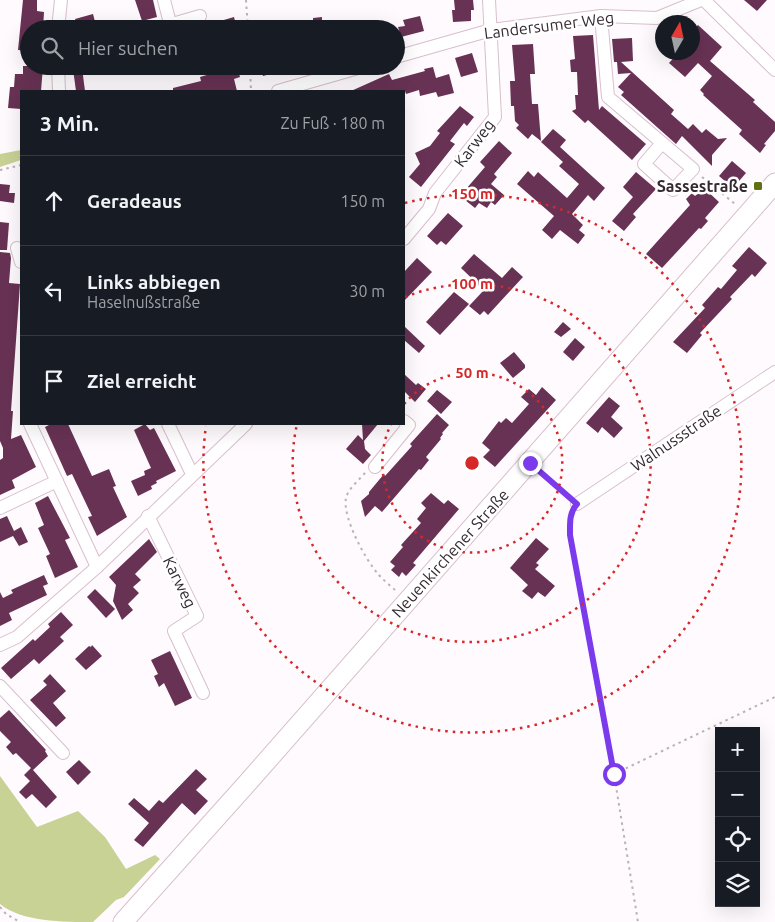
<!DOCTYPE html>
<html lang="de">
<meta charset="utf-8">
<style>
:root{--surface:#171b24;--page:#20242c;--text:#f1f3f6;--muted:#9ea1a6;--line:#363941}
body{margin:0;font-family:Ubuntu,sans-serif;background:var(--page);color:var(--text)}
.controls{position:absolute;right:15px;bottom:15px;display:grid;overflow:hidden;border-radius:0px;box-shadow:0 5px 20px #0002}
.controls button{width:45px;height:45px;display:grid;place-items:center;padding:0;border:0;border-bottom:1px solid var(--line);background:var(--surface);color:var(--text);font:25px sans-serif}
.compass{position:absolute;left:655px;top:15px;width:45px;height:45px;border-radius:50%;background:var(--surface);box-shadow:0 5px 20px #0002;rotate:9deg}
.stop{position:absolute;width:15px;height:15px;margin:-11px;border:4px solid #7c3aed;border-radius:50%;background:#fff}
.stop.end{background:#7c3aed;border-color:#fff;box-shadow:0 1px 5px #0008}
.list{margin:0;padding:0;list-style:none}
h2{display:flex;justify-content:space-between;align-items:center;height:65px;margin:0;padding:0 20px;font-size:21px}
h2 small{font-size:16px;font-weight:400;color:var(--muted)}
.list li{display:grid;grid-template-columns:32px 1fr auto;gap:15px;align-items:center;box-sizing:border-box;height:90px;padding:0 20px;border-top:1px solid var(--line)}
.list b{display:block;font-size:19px;white-space:nowrap}
.list p{margin:0;font-size:16px;white-space:nowrap;color:var(--muted)}
.list em{font-size:16px;font-style:normal;color:var(--muted)}
.icon{flex:none;width:28px;height:28px;fill:none;stroke:currentColor;stroke-width:2;stroke-linecap:round;stroke-linejoin:round}
.map{position:relative;flex:none;width:775px;height:922px;overflow:hidden}
.search{position:absolute;background:var(--surface);box-shadow:0 5px 20px #0002;left:20px;top:20px;width:385px;height:55px;display:flex;align-items:center;gap:12px;box-sizing:border-box;padding:0 18px;border-radius:28px;color:var(--muted);font-size:19px}
.panel{position:absolute;background:var(--surface);box-shadow:0 5px 20px #0002;left:20px;top:90px;width:385px;height:335px;border-radius:0px}
.map>svg:first-child{display:block}
</style>
<div class="map">
<svg width="775" height="922" viewBox="0 0 775 922">
<rect width="100%" height="100%" fill="#fffafd"/>
<!-- green -->
<g fill="#c9d295">
<polygon points="21,150 21,160 0,167 0,154"/>
<path d="M0,776L37,827L78,811L105,837L126,869L155,855L160,859L124,897L116,900L93,922C63,922 22,922 0,904Z"/>
</g>
<!-- building -->
<g fill="#683254">
<polygon points="23,0 37,0 37,11 44,12 43,29 29,29 29,51 18,50"/>
<polygon points="135,0 153,0 157,17 142,21"/>
<polygon points="454,0 473,0 474,10 471,10 471,21 453,22 452,10 455,10"/>
<polygon points="744,0 767,0 757,11"/>
<polygon points="93,14 97,29 78,29 75,19"/>
<polygon points="420,16 424,31 401,37 398,27 405,26 403,20"/>
<polygon points="234,17 237,29 203,29 203,26"/>
<polygon points="322,17 322,26 313,27 313,18"/>
<polygon points="698,25 722,47 710,61 755,100 753,102 775,122 775,131 764,144 766,145 760,153 739,134 742,130 703,95 704,94 700,90 712,76 698,63 685,77 669,63 679,52 692,52 692,30"/>
<polygon points="593,35 599,110 602,106 646,144 632,160 588,120 585,123 572,111 576,109 575,95 578,95 577,72 571,72 570,60 575,59 573,36"/>
<polygon points="632,38 633,61 621,62 674,110 671,114 688,129 693,124 702,133 706,129 718,139 727,138 712,155 712,166 682,136 676,144 621,95 624,92 618,87 631,73 618,74 617,62 614,62 612,39"/>
<polygon points="533,44 535,74 530,74 532,104 538,104 541,141 532,134 528,139 516,128 519,125 515,121 514,106 511,106 510,81 515,81 512,45"/>
<polygon points="472,53 478,72 461,77 455,58"/>
<polygon points="23,66 43,66 41,91 21,91 21,109 8,108 10,87 14,87 15,74 23,74"/>
<polygon points="237,66 240,77 234,79 237,91 173,91 173,88 201,81 200,77"/>
<polygon points="260,66 288,66 289,69 263,76"/>
<polygon points="433,67 436,78 449,74 454,93 438,97 436,92 420,96 419,90 406,94 405,91 351,91 389,74 392,80 425,71 424,69"/>
<polygon points="82,68 85,91 76,91 73,69"/>
<polygon points="460,106 474,117 467,126 464,123 450,141 455,144 421,187 409,177 420,164 415,153 430,146 440,133 437,131"/>
<polygon points="553,129 566,140 560,147 605,188 594,201 588,195 572,214 583,225 579,230 585,235 578,244 560,230 552,239 542,230 554,216 517,184 528,171 534,177 538,172 567,198 579,184 559,166 563,162 541,142"/>
<polygon points="499,141 512,153 494,174 497,177 491,184 504,195 495,205 491,202 487,208 479,203 475,208 460,196 485,167 480,162"/>
<polygon points="732,161 746,173 733,188 719,176"/>
<polygon points="636,172 656,189 633,214 636,217 624,231 612,221 633,197 623,187"/>
<polygon points="0,184 10,185 9,193 15,193 14,203 0,201"/>
<polygon points="704,188 719,202 705,218 708,221 701,229 699,228 662,268 646,254 690,205 686,199 692,193 695,196"/>
<polygon points="448,213 463,226 446,245 441,241 437,245 427,236"/>
<polygon points="0,222 9,223 7,250 0,250"/>
<polygon points="749,247 767,263 755,277 752,274 730,297 732,299 700,333 702,335 687,353 673,342 705,308 702,305 718,287 721,289 737,270 732,266"/>
<polygon points="0,252 10,253 11,258 9,283 20,284 11,411 13,411 11,439 21,435 36,467 12,480 15,488 0,495 0,460 3,458 3,448 0,441"/>
<polygon points="474,254 502,278 512,267 523,277 488,315 484,311 480,315 469,306 484,290 461,268"/>
<polygon points="417,258 432,272 404,301 404,272"/>
<polygon points="454,292 469,304 440,335 426,322"/>
<polygon points="563,322 571,329 561,337 554,332"/>
<polygon points="404,326 425,346 419,353 404,340"/>
<polygon points="575,338 585,347 573,361 563,352"/>
<polygon points="514,352 525,365 525,368 513,378 500,363"/>
<polygon points="404,374 416,385 418,383 426,389 415,402 404,391"/>
<polygon points="542,387 556,400 495,467 483,457 490,450 482,443 499,421 501,423 506,418 512,423 529,404 521,397 529,389 536,395"/>
<polygon points="437,390 452,402 441,414 427,401"/>
<polygon points="609,397 620,406 611,417 623,428 614,438 602,427 598,433 586,423"/>
<polygon points="437,414 449,425 442,433 443,434 440,438 441,439 426,457 429,460 421,470 419,469 382,512 375,506 365,517 361,501 369,494 369,492 384,474 385,476 412,446 410,444"/>
<polygon points="51,424 68,424 92,476 109,469 116,486 113,487 127,517 97,536 88,517 92,516 72,474 67,476 45,427"/>
<polygon points="145,424 150,430 154,428 176,471 156,481 157,483 151,486 152,489 138,496 131,481 145,475 144,471 151,468 134,430"/>
<polygon points="362,424 378,424 364,441 365,449 371,455 363,464 346,449 358,435 363,440"/>
<polygon points="431,493 444,504 448,500 459,509 413,563 416,565 406,576 402,572 399,577 391,570 395,566 390,562 403,547 401,545 421,523 417,519 426,508 421,503"/>
<polygon points="48,496 70,538 65,540 78,567 55,578 46,556 50,554 38,528 44,525 35,503"/>
<polygon points="7,516 14,531 21,527 28,542 19,546 13,536 0,542 0,519"/>
<polygon points="536,538 549,549 536,563 539,565 535,569 555,586 545,597 538,592 532,599 522,591 528,585 510,568"/>
<polygon points="149,539 157,552 135,574 141,580 133,587 139,593 128,604 133,610 122,620 113,601 116,585 109,577"/>
<polygon points="44,575 48,584 43,586 47,595 9,613 12,620 0,626 0,592 3,598 13,593 11,590"/>
<polygon points="95,589 115,609 106,618 87,597"/>
<polygon points="61,612 73,625 60,637 64,641 39,664 34,659 11,679 1,668 33,639 35,641 50,627 48,624"/>
<polygon points="92,645 102,656 86,670 75,659 89,646 91,647"/>
<polygon points="170,651 192,698 175,706 164,683 159,687 154,676 158,674 151,660"/>
<polygon points="50,674 66,691 53,703 66,718 56,727 30,700 47,685 43,681"/>
<polygon points="9,710 46,750 45,751 48,756 33,770 57,797 46,808 32,794 26,799 19,792 30,781 24,775 31,768 16,753 13,755 6,747 11,742 0,731 0,718"/>
<polygon points="79,760 91,772 78,785 66,772"/>
<polygon points="196,769 207,779 196,790 208,801 195,815 182,803 143,847 134,840 149,823 128,804 134,798 149,811 159,800 163,803"/>
</g>
<g fill="none" stroke-linecap="round" stroke-linejoin="round">
<defs>
<g id="street">
<polyline points="164,0 170,23"/>
<polyline points="704,0 775,70"/>
<polyline points="601,16 608,97 693,169 673,190 644,164 662,143"/>
<polyline points="58,29 61,0"/>
<polyline points="155,29 200,16"/>
<polyline points="396,57 491,30 601,16 657,18 701,0"/>
<polyline points="58,66 59,91"/>
<polyline points="278,91 365,66"/>
<polyline points="404,239 429,209 435,193 495,117 489,0"/>
<polyline points="17,248 21,262"/>
<polyline points="30,424 97,567"/>
<polyline points="168,424 192,474"/>
<polyline points="375,467 409,425 404,421"/>
<polyline points="577,504 775,372"/>
<polyline points="0,508 57,481"/>
<polyline points="148,516 197,616 174,631 203,693"/>
<polyline points="0,645 17,637 97,567 246,424"/>
<polyline points="0,686 63,753"/>
</g>
<polyline id="secondary" points="123,922 250,780 775,183"/>
</defs>
<!-- street casing -->
<use href="#street" stroke="#d8bfcd" stroke-width="14"/>
<!-- secondary casing -->
<use href="#secondary" stroke="#d8bfcd" stroke-width="21"/>
<!-- path -->
<g stroke="#b9b2b6" stroke-width="2" stroke-dasharray="2.5 4" stroke-linecap="butt">
<polyline points="246,0 248,29"/>
<polyline points="250,66 251,91"/>
<polyline points="0,170 21,165"/>
<polyline points="702,177 735,204"/>
<path d="M365,473C359,480 348,489 346,498C342,517 366,561 379,575C384,581 391,586 396,591"/>
<polyline points="541,473 567,496"/>
<polyline points="571,515 570,535 614,774 638,922"/>
<polyline points="614,774 775,697"/>
<polyline points="0,907 6,914 20,922"/>
</g>
<!-- street -->
<use href="#street" stroke="#fff" stroke-width="12"/>
<!-- secondary -->
<use href="#secondary" stroke="#fff" stroke-width="19"/>
</g>
<g fill="none" stroke-linecap="round" stroke-linejoin="round">
<!-- route -->
<path stroke="#7c3aed" stroke-width="6" d="M530,463L577,504C569,513 570,523 570,535L614,774"/>
</g>
<!-- distance rings -->
<g fill="none" stroke="#d62828" stroke-width="2.5" stroke-dasharray="2.5 5">
<path d="M404 404A90 90 0 1 1 391 424"/>
<path d="M405 297A179 179 0 1 1 297 424"/>
<path d="M405 203A269 269 0 1 1 206 426"/>
</g>
<!-- markers -->
<rect fill="#666e14" stroke="#fff" stroke-width="2" x="753" y="181" width="10" height="10" rx="2.5"/>
<g text-anchor="middle" dominant-baseline="central" stroke-width="5" stroke-linejoin="round" paint-order="stroke">
<!-- street labels -->
<g font-size="16" fill="#342a30" stroke="#fff">
<text transform="translate(549 25) rotate(-7)">Landersumer Weg</text>
<text transform="translate(474 143) rotate(-53)">Karweg</text>
<text transform="translate(676 438) rotate(-34)">Walnussstraße</text>
<text transform="translate(450 553) rotate(-48)">Neuenkirchener Straße</text>
<text transform="translate(180 582) rotate(64)">Karweg</text>
</g>
<!-- poi labels -->
<g font-size="16" font-weight="bold" fill="#342a30" stroke="#fff" text-anchor="end">
<text x="748" y="186">Sassestraße</text>
</g>
</g>
<circle cx="472" cy="463" r="8" fill="#d62828" stroke="#fff" stroke-width="2.5"/>
<g font-size="15" text-anchor="middle" font-weight="bold" fill="#d62828" stroke="#fff" stroke-width="5" stroke-linejoin="round" paint-order="stroke">
<text x="472" y="199">150 m</text>
<text x="472" y="289">100 m</text>
<text x="472" y="378">50 m</text>
</g>
</svg>
<div class="controls">
<button>+</button>
<button>−</button>
<button><svg class="icon" aria-label="locate" viewBox="0 0 24 24"><circle cx="12" cy="12" r="6"/><path d="M12 2v4M12 18v4M2 12h4M18 12h4"/></svg></button>
<button><svg class="icon" aria-label="layers" viewBox="0 0 24 24"><path d="M12 4l9 5-9 5-9-5zM3 14l9 5 9-5"/></svg></button>
</div>
<svg class="compass" viewBox="-18 -18 36 36"><path d="M0-13l5 13h-10z" fill="#e53935"/><path d="M0 13l5-13h-10z" fill="#9ea1a6"/></svg>
<div class="stop" style="left:614px;top:774px"></div>
<div class="stop end" style="left:530px;top:463px"></div>
<div class="search"><svg class="icon" aria-label="search" viewBox="0 0 24 24"><circle cx="10" cy="10" r="6"/><path d="M15 15l6 6"/></svg>Hier suchen</div>
<section class="panel">
<h2>3 Min.<small>Zu Fuß · 180 m</small></h2>
<ul class="list">
<li><svg class="icon" aria-label="ahead" viewBox="0 0 24 24"><path d="M12 20V5M6 11l6-6 6 6"/></svg><div><b>Geradeaus</b></div><em>150 m</em></li>
<li><svg class="icon" aria-label="left" viewBox="0 0 24 24"><path d="M17 20v-9H6M10 6l-5 5 5 5"/></svg><div><b>Links abbiegen</b><p>Haselnußstraße</p></div><em>30 m</em></li>
<li><svg class="icon" aria-label="arrive" viewBox="0 0 24 24"><path d="M6 21V4h12l-3 4 3 4H6"/></svg><div><b>Ziel erreicht</b></div></li>
</ul>
</section>
</div>
